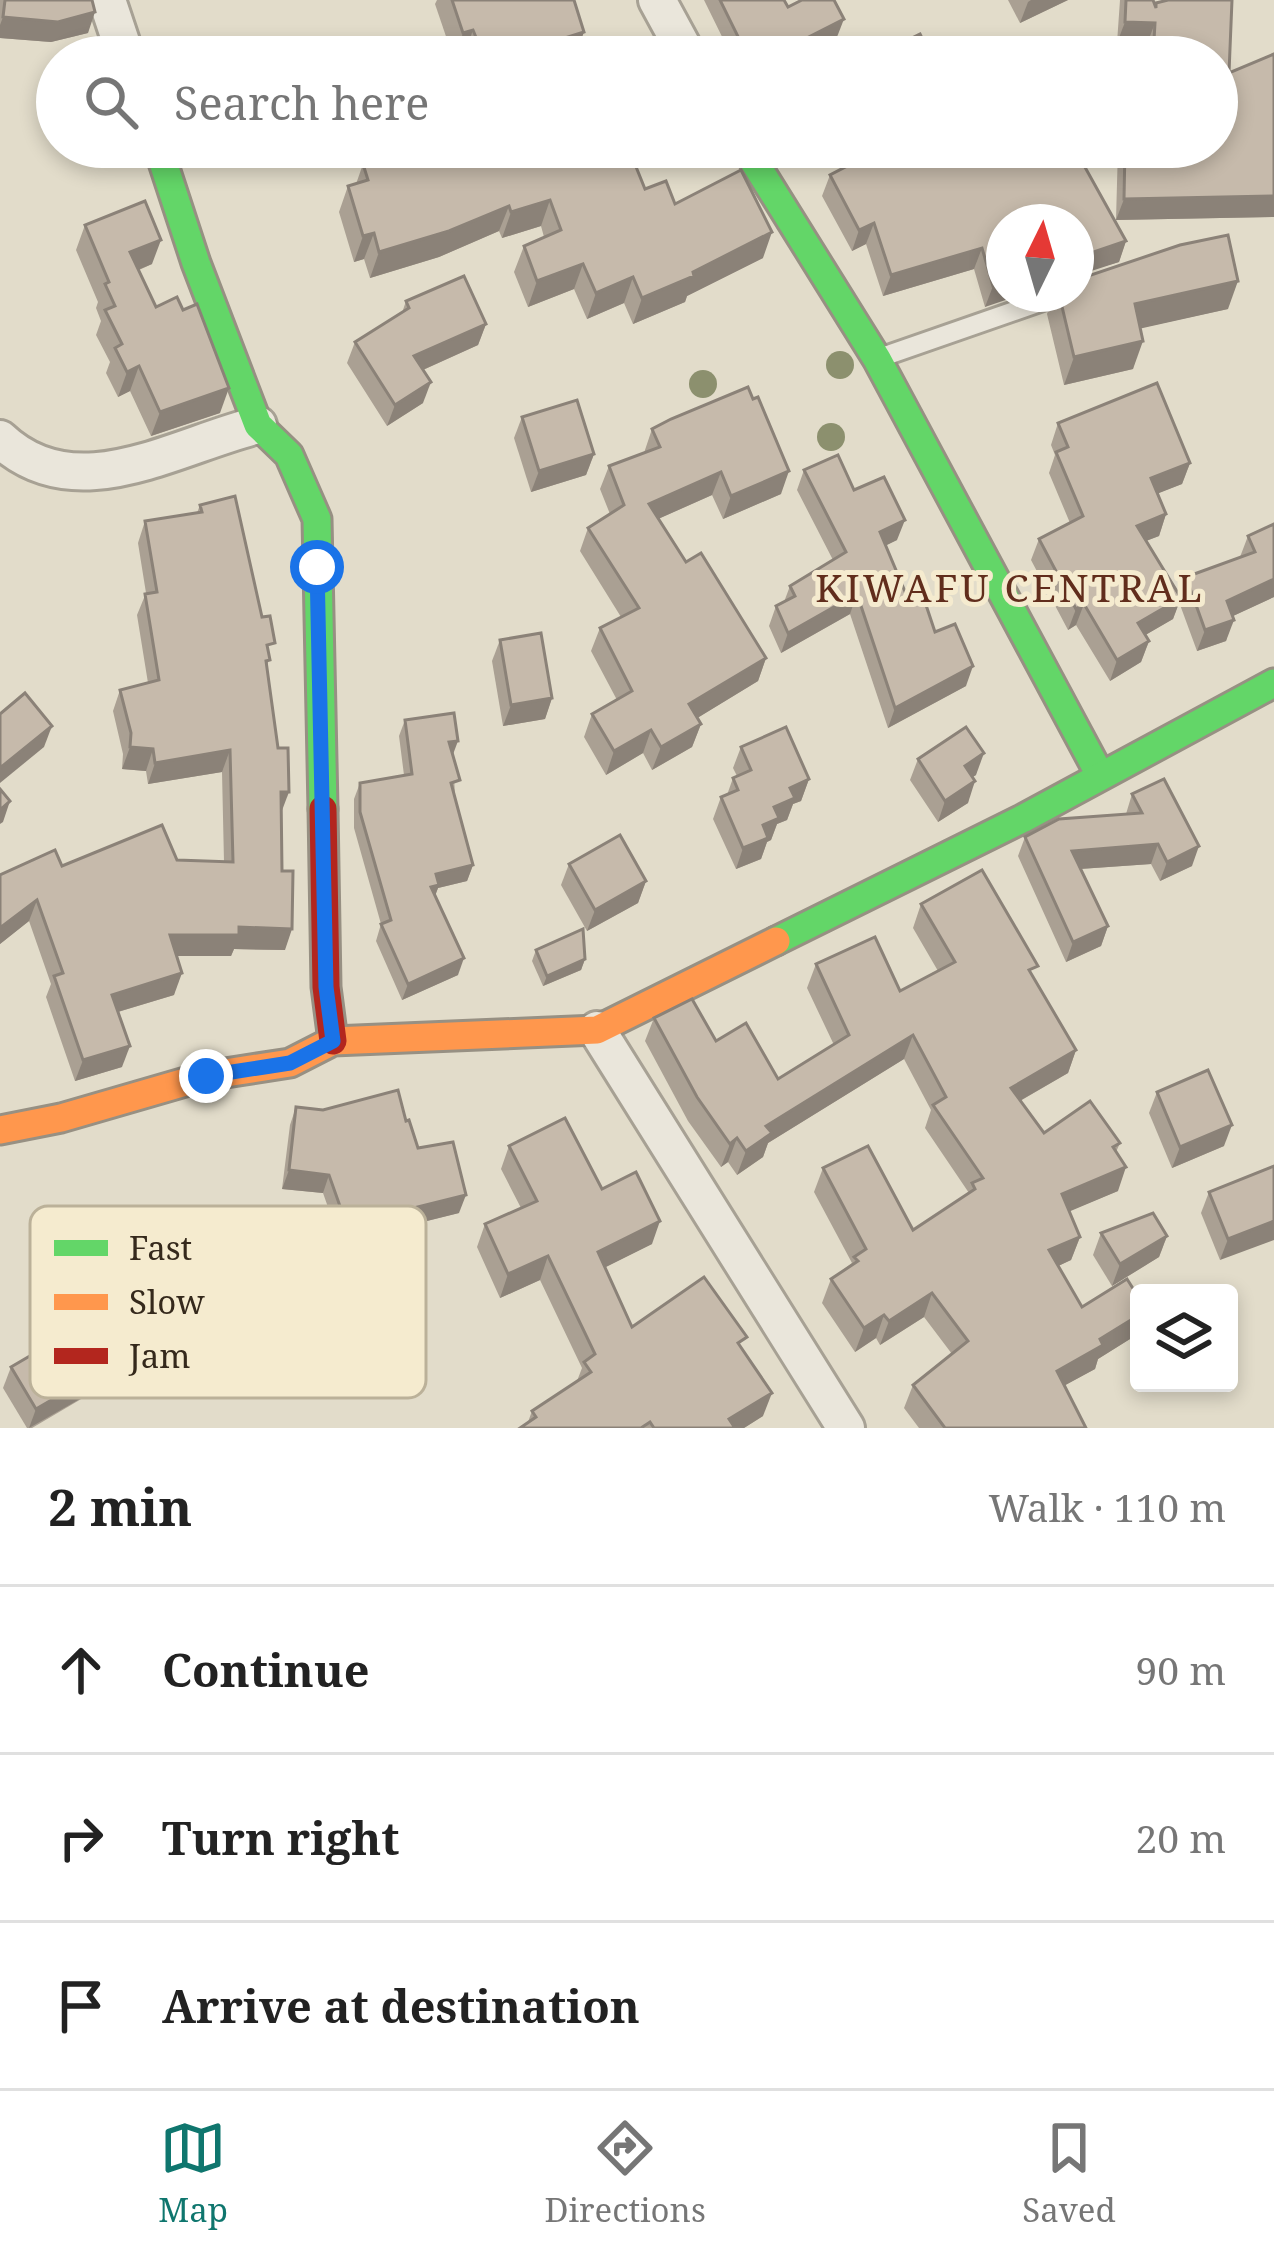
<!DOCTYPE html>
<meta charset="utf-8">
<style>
:root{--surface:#fff;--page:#f2f2f2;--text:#222;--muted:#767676;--line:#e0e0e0;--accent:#0f766e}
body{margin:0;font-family:"Noto Serif",serif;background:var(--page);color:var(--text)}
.controls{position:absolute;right:36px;bottom:36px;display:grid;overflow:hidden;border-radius:12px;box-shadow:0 6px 18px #0003}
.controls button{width:108px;height:108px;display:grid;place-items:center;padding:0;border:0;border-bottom:3px solid var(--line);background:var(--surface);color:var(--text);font:60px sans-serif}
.compass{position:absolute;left:986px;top:204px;width:108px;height:108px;border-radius:50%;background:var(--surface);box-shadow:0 6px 18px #0003;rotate:5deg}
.stop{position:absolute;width:36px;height:36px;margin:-27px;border:9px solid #1a73e8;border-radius:50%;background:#fff}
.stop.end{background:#1a73e8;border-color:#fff;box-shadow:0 3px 12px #0008}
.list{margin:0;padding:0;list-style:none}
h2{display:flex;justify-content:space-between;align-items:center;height:156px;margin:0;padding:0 48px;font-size:51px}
h2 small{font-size:39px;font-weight:400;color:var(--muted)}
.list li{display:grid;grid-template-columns:78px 1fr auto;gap:36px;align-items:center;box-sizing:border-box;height:168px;padding:0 48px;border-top:3px solid var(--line)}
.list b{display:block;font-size:45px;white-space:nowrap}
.list em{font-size:39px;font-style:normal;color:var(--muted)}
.icon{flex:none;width:66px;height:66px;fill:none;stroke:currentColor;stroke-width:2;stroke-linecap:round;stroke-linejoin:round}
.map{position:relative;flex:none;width:1274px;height:1428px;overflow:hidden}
.search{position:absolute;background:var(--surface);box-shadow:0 6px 18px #0003;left:36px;right:36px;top:36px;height:132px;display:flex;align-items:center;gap:30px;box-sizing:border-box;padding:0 42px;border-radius:66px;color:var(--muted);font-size:45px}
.sheet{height:660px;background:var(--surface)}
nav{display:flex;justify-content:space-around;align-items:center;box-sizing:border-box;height:168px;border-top:3px solid var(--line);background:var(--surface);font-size:33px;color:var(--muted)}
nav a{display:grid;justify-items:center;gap:6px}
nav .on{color:var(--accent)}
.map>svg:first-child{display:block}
</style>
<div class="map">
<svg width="1274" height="1428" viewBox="0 0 1274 1428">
<rect width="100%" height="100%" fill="#e2dcca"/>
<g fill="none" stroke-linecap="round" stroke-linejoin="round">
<defs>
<polyline id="lane" points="882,357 1063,294"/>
<g id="street">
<polyline points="107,0 126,57"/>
<polyline points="657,0 688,57"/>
<path d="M0,439C75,510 174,446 258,425"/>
<polyline points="597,1030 846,1428"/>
</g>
<g id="fast">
<polyline points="158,147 196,263 258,425 289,455 317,519 323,809"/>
<polyline points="745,147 877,359 1100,775"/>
<polyline points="776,941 1022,819 1274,683"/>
</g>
<polyline id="slow" points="0,1130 61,1118 206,1076 290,1063 333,1041 597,1030 776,941"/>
<polyline id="jam" points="323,809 326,987 333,1041"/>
</defs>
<!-- lane casing -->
<use href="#lane" stroke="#a7a194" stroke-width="24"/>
<!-- street casing -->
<use href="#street" stroke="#a7a194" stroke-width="42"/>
<!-- fast casing -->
<use href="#fast" stroke="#979083" stroke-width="33"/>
<!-- slow casing -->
<use href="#slow" stroke="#979083" stroke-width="33"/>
<!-- jam casing -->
<use href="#jam" stroke="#979083" stroke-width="33"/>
<!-- lane -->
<use href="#lane" stroke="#eae6db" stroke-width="18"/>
<!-- street -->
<use href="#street" stroke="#eae6db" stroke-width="36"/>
<!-- fast -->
<use href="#fast" stroke="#63d668" stroke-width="27"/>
<!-- slow -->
<use href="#slow" stroke="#ff974d" stroke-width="27"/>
<!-- jam -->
<use href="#jam" stroke="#b3261e" stroke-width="27"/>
</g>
<!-- trees -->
<g fill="#8c906e">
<circle cx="840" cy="365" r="14"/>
<circle cx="703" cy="384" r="14"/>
<circle cx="831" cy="437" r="14"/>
</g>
<!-- wall -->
<g fill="#aaa093">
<polygon points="0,0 92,0 88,33 51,42 0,38"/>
<polygon points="437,0 574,0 575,57 453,57 435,4"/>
<polygon points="704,0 784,0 788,7 837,37 799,57 732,57"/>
<polygon points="1008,0 1068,0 1020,23"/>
<polygon points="1120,0 1153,0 1155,6 1156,3 1168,0 1232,0 1229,73 1274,54 1274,217 1116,220 1118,147 1217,147 1217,57 1146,57 1147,44 1117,43"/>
<polygon points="862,147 1070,147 1126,241 1119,262 1004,294 985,307 974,269 883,296 866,244 852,251 822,196 830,175 866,156"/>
<polygon points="374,150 410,152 422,161 483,165 645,189 675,204 763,258 687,296 685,302 633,324 624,303 587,319 574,289 528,307 514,272 524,246 544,237 541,226 502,238 499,231 439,257 370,278 364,259 354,262 339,212 348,186 356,184 363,164 370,162"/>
<polygon points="85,225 152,264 139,270 156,307 220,413 151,436 130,391 118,397 106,373 110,362 96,335 101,321 96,308 98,302 76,250"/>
<polygon points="1054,294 1076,294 1228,309 1140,328 1133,369 1064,385 1047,314"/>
<polygon points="406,301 486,324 478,345 423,370 423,403 387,426 347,363 355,342 402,313"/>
<polygon points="522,417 594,454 586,475 531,492 514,438"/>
<polygon points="1058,423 1190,463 1182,484 1158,493 1166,514 1159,536 1146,541 1179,595 1186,577 1240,557 1248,536 1274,524 1274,597 1233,616 1226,641 1197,651 1179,602 1173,619 1145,635 1149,641 1141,662 1110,681 1076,625 1068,630 1031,560 1039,539 1070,523 1049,473 1055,455 1051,445"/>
<polygon points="652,429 781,494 723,519 712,495 658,519 686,562 766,658 758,681 697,718 701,724 692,747 652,770 643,753 606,775 584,737 592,714 617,700 591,651 600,628 621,617 580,551 588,528 610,514 600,489 609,466 644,453"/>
<polygon points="804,470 854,490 897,540 886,545 909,601 935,632 966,686 888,728 850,614 781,653 769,626 776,606 784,602 790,586 833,560 797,490"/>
<polygon points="200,505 269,658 267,667 281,812 285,950 234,949 231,956 177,956 174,995 118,1012 122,1067 75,1081 46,997 51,984 29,921 0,944 0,875 62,866 177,860 224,862 222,772 148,784 146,771 122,769 123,754 113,711 120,690 148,683 137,615 146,593 138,543 145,521 197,513"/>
<polygon points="500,640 552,698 545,719 503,726 492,661"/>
<polygon points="405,720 453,756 455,796 473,865 467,881 438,888 435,896 458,975 402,1000 376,941 381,924 354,828 354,799 360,783 404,775 399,736"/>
<polygon points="741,747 809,779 801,801 793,804 787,820 777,824 771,840 767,842 761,859 736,869 713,819 721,797 727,795 733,778 737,776 733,768"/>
<polygon points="918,759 976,775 972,777 968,803 938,822 910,780"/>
<polygon points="1132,794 1192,866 1160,881 1151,864 1080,869 1108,926 1101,946 1066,962 1018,856 1025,837 1126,814"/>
<polygon points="569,864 646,881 638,903 587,931 561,885"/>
<polygon points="921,904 1033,977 1076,1050 1068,1073 1020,1101 1044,1133 1120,1143 1116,1152 1118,1191 1069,1211 1080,1237 1071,1260 1058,1266 1082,1307 1139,1298 1138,1334 1098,1359 1095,1369 1065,1385 1086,1428 919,1428 904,1408 913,1385 952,1354 924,1317 880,1345 876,1338 855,1352 822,1303 831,1279 852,1263 814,1192 823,1168 913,1230 969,1193 925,1128 931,1110 904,1059 768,1143 763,1157 737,1175 728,1162 721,1167 688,1121 645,1041 654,1018 716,1041 778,1079 834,1045 807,988 816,964 900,991 938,971 913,928"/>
<polygon points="536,950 585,959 581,970 543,986 532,961"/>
<polygon points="1157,1092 1224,1146 1172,1168 1149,1113"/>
<polygon points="296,1107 406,1121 418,1148 459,1213 382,1232 391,1259 385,1277 318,1300 308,1272 314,1254 341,1244 323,1193 282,1189 290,1125"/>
<polygon points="509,1146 602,1189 652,1244 605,1267 632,1327 743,1349 763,1416 744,1428 520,1428 528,1422 532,1411 577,1381 582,1368 540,1280 500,1298 477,1247 485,1224 521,1208 501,1169"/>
<polygon points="1274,1166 1220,1260 1201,1213 1209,1192"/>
<polygon points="1101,1233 1167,1236 1159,1257 1112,1286 1093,1255"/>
<polygon points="192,1325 284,1338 208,1386 184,1347"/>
<polygon points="11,1367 122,1375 32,1428 27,1428 3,1388"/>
</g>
<!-- shaded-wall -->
<g fill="#8b8278">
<polygon points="1031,0 1068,0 1020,23 1028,2"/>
<polygon points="95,12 88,33 51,42 0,38 0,25 3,17"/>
<polygon points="844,19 837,37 799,57 781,57 783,50"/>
<polygon points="1125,22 1155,23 1147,44 1117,43"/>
<polygon points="473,30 464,56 455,57 463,33"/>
<polygon points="584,32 575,57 568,37"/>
<polygon points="1274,196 1274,217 1116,220 1124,199"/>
<polygon points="550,200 541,226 502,238 511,212"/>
<polygon points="509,206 499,231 439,257 370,278 379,252"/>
<polygon points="874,223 866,244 852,251 859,230"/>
<polygon points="772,232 763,258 687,296 685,302 633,324 642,298"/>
<polygon points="374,233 364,259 354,262 363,236"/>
<polygon points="161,240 152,264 121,277 130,252"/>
<polygon points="1126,241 1119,262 1076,276 1076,258"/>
<polygon points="982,248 974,269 883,296 891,275"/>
<polygon points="583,264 574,289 528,307 537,281"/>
<polygon points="633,277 624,303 587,319 596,293"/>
<polygon points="1238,281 1228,309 1125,332 1135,304"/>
<polygon points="1004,282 1004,294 1023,294 985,307 993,286"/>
<polygon points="486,324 478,345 407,377 414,356"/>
<polygon points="1143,341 1133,369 1064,385 1074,357"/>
<polygon points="139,366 130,391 118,397 127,372"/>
<polygon points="431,382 423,403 387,426 395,405"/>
<polygon points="229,388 220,413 151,436 160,412"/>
<polygon points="594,454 586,475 531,492 539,471"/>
<polygon points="1190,463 1182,484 1144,499 1151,478"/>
<polygon points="789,471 781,494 723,519 731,496"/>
<polygon points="721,472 712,495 640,527 649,504"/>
<polygon points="1166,514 1159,536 1130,547 1137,526"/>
<polygon points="905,520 897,540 873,552 880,532"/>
<polygon points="1274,579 1274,597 1220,622 1227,601"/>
<polygon points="857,594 850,614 781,653 788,633"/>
<polygon points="1181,598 1173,619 1130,644 1138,623"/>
<polygon points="1084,604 1076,625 1068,630 1076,609"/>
<polygon points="1234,620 1226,641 1197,651 1205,630"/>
<polygon points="1149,641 1141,662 1110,681 1117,660"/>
<polygon points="766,658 758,681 681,728 689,704"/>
<polygon points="973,666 966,686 888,728 895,708"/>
<polygon points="552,698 545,719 503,726 511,705"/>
<polygon points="701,724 692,747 652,770 661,747"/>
<polygon points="52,726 44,747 0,783 0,768"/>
<polygon points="651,730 643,753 606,775 614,751"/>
<polygon points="458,741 452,757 449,742"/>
<polygon points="130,747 153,749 146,771 122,769"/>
<polygon points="230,750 222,772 148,784 155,763"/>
<polygon points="984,753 976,775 957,787 965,766"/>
<polygon points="809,779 801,801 793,804 787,820 777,824 771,840 767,842 761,859 736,869 743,848 763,825 790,788"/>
<polygon points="975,781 968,803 938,822 945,801"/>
<polygon points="281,792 289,792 281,813"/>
<polygon points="10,801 3,822 0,824 0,810"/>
<polygon points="1158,844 1151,864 1065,870 1072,851"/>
<polygon points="1199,846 1192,866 1160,881 1167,862"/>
<polygon points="473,865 467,881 438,888 433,901 425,903 436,874"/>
<polygon points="646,881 638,903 587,931 595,910"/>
<polygon points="37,900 29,921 0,944 0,928"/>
<polygon points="1108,926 1101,946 1066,962 1073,942"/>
<polygon points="239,927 292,929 285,950 234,949 231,956 162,956 170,935"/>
<polygon points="464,958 458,975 402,1000 408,984"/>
<polygon points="585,959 581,970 543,986 547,976"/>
<polygon points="182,973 174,995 104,1016 112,995"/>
<polygon points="913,1035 904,1059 768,1143 763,1157 737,1175 746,1151 766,1126"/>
<polygon points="130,1046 122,1067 75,1081 83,1060"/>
<polygon points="1076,1050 1068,1073 1002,1111 1011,1088"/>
<polygon points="1232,1125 1224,1146 1172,1168 1180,1147"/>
<polygon points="737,1138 728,1162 721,1167 730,1144"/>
<polygon points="1126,1167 1118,1191 1054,1218 1062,1194"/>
<polygon points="289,1170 329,1175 323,1193 282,1189"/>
<polygon points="466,1195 459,1213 371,1235 377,1217"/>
<polygon points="660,1221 652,1244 590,1275 598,1252"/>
<polygon points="1274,1221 1274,1240 1220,1260 1228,1239"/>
<polygon points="1167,1236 1159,1257 1112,1286 1120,1264"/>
<polygon points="1080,1237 1071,1260 1041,1274 1049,1250"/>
<polygon points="548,1256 540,1280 500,1298 508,1274"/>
<polygon points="391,1259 385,1277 318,1300 324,1281"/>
<polygon points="932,1293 924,1317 880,1345 889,1321"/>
<polygon points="884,1315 876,1338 855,1352 864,1328"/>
<polygon points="1139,1315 1138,1334 1098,1359 1095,1369 1049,1394 1057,1371 1100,1339"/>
<polygon points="292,1317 284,1338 208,1386 216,1364"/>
<polygon points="130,1354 122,1375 29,1428 36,1409"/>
<polygon points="772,1393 763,1416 744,1428 726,1428 729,1419"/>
</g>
<!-- building -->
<g fill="#c6baab" stroke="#8b8278" stroke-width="3">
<polygon points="5,0 92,0 95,12 58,22 3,17"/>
<polygon points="452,0 574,0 584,32 568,37 575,57 527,57 525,51 505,57 484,57 473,30 463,33"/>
<polygon points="720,0 784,0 788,7 802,0 834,0 844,19 783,50 787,57 748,57"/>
<polygon points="1126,0 1153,0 1156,8 1156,3 1168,0 1232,0 1229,73 1274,54 1274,196 1124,199 1125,147 1217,147 1217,57 1153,57 1155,23 1125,22"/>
<polygon points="920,34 931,57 873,57"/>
<polygon points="384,147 408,147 410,152 418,149 422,161 466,147 476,147 483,165 531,147 628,147 645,189 666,181 675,204 741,170 772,232 693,272 694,276 642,298 633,277 596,293 583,264 537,281 524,246 561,230 550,200 511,212 509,206 449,231 379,252 374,233 363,236 348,186 368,180 363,164 378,160 374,150"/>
<polygon points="879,147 1070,147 1072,153 1076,151 1126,241 1076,258 1076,222 1004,222 1004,282 993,286 982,248 891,275 874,223 859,230 830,175 880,149"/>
<polygon points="145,201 161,240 130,252 156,307 177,297 183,310 197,304 229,388 160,412 139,366 127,372 115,348 122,344 105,310 115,306 105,284 109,282 85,225"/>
<polygon points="1228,235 1238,281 1135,304 1143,341 1074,357 1059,294 1076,294 1076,280 1180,245"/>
<polygon points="464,276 486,324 414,356 431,382 395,405 355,342 409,308 406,301"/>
<polygon points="1157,383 1190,463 1151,478 1166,514 1137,526 1181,598 1138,623 1149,641 1117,660 1084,604 1076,609 1039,539 1083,516 1056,452 1068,447 1058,423"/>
<polygon points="748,387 753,399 758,397 789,471 731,496 721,472 649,504 686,562 701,553 766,658 689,704 701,724 661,747 651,730 614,751 592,714 632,691 600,628 639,608 588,528 624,505 609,466 660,447 652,429 671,419"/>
<polygon points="577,400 594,454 539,471 522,417"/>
<polygon points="838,455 854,490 884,477 905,520 880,532 909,601 923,596 935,632 955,624 973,666 895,708 857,594 788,633 776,606 795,596 790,586 846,552 804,470"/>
<polygon points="235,496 262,617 270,616 275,643 267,645 270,660 266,661 278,748 288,748 289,792 281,792 282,871 293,871 292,929 239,927 239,935 170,935 182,973 112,995 130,1046 83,1060 54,976 63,973 37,900 0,928 0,875 55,850 62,866 162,825 177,860 233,862 230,750 155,763 153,749 130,747 131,733 120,690 159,680 145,594 157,592 145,521 202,512 200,505"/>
<polygon points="1274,524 1274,579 1227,601 1234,620 1205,630 1186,577 1255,552 1248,536"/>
<polygon points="541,633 552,698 511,705 500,640"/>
<polygon points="25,693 52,726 0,768 0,714"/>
<polygon points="454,713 458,741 449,742 460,780 451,783 473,865 436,874 439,885 431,887 464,958 408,984 381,924 391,920 360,812 360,783 412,774 405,720"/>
<polygon points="786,727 809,779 790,788 795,798 774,807 779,818 763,825 768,838 743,848 721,797 738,790 733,778 751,770 741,747"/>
<polygon points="966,727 984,753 965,766 975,781 945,801 918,759"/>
<polygon points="1164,779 1199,846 1167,862 1158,844 1072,851 1108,926 1073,942 1025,837 1059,819 1142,813 1132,794"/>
<polygon points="0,789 10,801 0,810"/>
<polygon points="620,835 646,881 595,910 569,864"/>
<polygon points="982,870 1038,966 1029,970 1076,1050 1011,1088 1044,1133 1090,1101 1120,1143 1113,1147 1126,1167 1062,1194 1080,1237 1049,1250 1082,1307 1127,1279 1139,1298 1139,1315 1100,1339 1103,1345 1057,1371 1086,1428 945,1428 913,1385 968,1341 932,1293 889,1321 884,1315 864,1328 831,1279 858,1261 854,1257 866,1249 823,1168 868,1146 913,1230 975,1189 972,1183 983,1178 933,1105 946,1097 913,1035 766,1126 772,1133 746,1151 737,1138 730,1144 697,1097 654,1018 692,999 716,1041 746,1023 778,1079 849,1035 816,964 875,937 900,991 955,962 921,904"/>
<polygon points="583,929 585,959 547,976 536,950"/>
<polygon points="1208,1070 1232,1125 1180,1147 1157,1092"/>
<polygon points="398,1090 406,1121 409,1120 418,1148 453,1142 466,1195 377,1217 391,1259 324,1281 314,1254 352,1240 329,1175 289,1170 296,1107 323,1110"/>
<polygon points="565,1118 602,1189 636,1172 660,1221 598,1252 632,1327 704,1277 747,1337 738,1343 772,1393 729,1419 735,1428 654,1428 650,1422 641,1428 520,1428 536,1417 532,1411 591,1372 584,1362 595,1354 548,1256 508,1274 485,1224 537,1201 509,1146"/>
<polygon points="1274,1166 1274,1221 1228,1239 1209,1192"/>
<polygon points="1153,1213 1167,1236 1120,1264 1101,1233"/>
<polygon points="105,1312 130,1354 36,1409 11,1367"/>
</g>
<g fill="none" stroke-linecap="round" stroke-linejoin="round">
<!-- route -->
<polyline stroke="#1a73e8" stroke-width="15" points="206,1076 290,1063 333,1041 326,987 317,567"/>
</g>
<g text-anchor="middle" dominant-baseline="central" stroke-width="10" stroke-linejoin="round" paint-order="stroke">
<!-- quarter labels -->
<g font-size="39" letter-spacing="3" fill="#612d1c" stroke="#f5ebcf">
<text x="1010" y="586">KIWAFU CENTRAL</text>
</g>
</g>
<!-- legend -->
<rect x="30" y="1206" width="396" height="192" rx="18" fill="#f5ebcf" stroke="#bbb199" stroke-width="3"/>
<rect x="54" y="1240" width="54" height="16" fill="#63d668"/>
<rect x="54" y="1294" width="54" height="16" fill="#ff974d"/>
<rect x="54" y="1348" width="54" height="16" fill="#b3261e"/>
<g font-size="33" fill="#35291c">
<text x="129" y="1260">Fast</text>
<text x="129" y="1314">Slow</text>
<text x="129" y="1368">Jam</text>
</g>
</svg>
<div class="controls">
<button><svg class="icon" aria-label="layers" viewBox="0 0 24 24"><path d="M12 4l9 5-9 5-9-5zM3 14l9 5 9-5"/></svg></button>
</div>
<svg class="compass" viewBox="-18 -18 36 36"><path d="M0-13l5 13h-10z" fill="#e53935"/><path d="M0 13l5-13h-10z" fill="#767676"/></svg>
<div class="stop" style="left:317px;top:567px"></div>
<div class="stop end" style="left:206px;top:1076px"></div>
<div class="search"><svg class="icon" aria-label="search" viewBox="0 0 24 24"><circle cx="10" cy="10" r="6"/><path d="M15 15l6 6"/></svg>Search here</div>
</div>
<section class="sheet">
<h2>2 min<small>Walk · 110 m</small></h2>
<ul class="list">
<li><svg class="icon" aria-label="ahead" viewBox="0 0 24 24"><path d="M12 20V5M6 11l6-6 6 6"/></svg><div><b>Continue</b></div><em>90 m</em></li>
<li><svg class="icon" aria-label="right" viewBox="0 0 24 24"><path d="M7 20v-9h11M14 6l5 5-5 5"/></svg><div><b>Turn right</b></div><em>20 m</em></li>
<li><svg class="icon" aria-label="arrive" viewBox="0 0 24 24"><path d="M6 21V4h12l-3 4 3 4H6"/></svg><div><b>Arrive at destination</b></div></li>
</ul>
</section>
<nav>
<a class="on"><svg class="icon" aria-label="map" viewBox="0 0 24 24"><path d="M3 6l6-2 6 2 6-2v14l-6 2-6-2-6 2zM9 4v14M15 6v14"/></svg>Map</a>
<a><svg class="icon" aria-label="directions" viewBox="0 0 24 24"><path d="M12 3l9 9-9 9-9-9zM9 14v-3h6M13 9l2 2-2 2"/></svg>Directions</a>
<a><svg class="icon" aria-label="saved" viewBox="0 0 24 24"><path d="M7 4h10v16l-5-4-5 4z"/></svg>Saved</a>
</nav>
